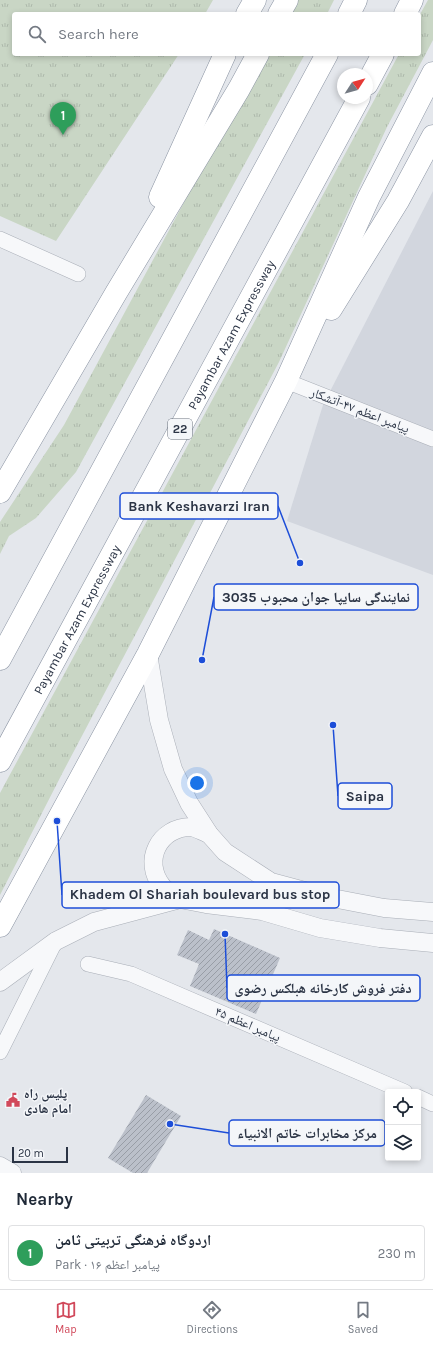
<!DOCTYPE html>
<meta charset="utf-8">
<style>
:root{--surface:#fff;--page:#f2f2f3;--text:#1f2937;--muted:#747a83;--line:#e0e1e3;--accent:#d1495b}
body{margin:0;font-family:Karla,"Noto Naskh Arabic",sans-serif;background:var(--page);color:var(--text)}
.controls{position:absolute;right:12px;bottom:12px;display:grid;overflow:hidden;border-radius:4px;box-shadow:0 2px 6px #0003}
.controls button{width:36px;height:36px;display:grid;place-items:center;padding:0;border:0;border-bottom:1px solid var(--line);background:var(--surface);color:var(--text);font:20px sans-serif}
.compass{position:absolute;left:337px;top:68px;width:36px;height:36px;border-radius:50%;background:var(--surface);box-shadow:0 2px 6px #0003;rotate:54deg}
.scale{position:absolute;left:12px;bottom:10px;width:56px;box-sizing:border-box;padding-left:4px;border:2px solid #2b3445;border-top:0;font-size:11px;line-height:14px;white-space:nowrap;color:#2b3445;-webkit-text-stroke:3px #f4f6f9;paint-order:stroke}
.you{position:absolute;left:197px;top:783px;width:14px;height:14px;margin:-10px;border:3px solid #fff;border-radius:50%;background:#1a73e8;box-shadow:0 0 0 6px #1a73e833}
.badge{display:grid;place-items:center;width:26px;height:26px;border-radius:50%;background:var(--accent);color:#fff;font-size:13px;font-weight:700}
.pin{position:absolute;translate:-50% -33px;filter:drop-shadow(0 1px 2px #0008)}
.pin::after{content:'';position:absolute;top:21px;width:14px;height:12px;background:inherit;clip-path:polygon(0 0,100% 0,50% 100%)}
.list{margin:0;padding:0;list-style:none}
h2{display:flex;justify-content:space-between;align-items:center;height:52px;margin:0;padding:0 16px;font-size:17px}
h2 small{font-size:13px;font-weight:400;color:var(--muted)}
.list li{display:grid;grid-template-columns:26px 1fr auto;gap:12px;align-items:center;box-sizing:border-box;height:56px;margin:0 8px 8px;padding:0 8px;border:1px solid var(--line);border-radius:4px}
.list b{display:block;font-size:15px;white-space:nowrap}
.list p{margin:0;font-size:13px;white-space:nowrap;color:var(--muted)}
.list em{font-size:13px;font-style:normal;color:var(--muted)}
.icon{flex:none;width:22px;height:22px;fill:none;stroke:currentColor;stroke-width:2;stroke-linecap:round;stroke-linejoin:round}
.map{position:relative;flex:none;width:433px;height:1173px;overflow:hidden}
.search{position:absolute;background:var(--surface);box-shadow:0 2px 6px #0003;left:12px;right:12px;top:12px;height:44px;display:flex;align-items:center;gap:10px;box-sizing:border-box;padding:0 14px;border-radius:4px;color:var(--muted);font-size:15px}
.sheet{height:116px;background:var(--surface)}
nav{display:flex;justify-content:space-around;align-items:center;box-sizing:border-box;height:56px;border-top:1px solid var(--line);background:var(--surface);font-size:11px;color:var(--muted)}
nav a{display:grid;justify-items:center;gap:2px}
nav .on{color:var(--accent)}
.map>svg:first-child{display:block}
</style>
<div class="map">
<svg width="433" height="1173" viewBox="0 0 433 1173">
<defs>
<pattern id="grass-tufts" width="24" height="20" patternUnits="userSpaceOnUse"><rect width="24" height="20" fill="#c9d6c5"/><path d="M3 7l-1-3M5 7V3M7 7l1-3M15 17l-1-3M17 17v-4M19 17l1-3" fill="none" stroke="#adb8ab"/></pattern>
<pattern id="building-hatch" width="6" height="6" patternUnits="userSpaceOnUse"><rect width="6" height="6" fill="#bbc0ca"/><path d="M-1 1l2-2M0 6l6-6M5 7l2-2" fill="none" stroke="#989da6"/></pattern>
</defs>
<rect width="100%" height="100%" fill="#e4e7ec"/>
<!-- built -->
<polygon fill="#d2d6de" points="433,191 433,575 287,521 323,405"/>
<!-- grass -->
<g fill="url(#grass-tufts)">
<polygon points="0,0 213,0 205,14 14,14 14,54 179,54 56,241 0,216"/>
<polygon points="293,0 334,0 327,14 285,14"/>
<polygon points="428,0 433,0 433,40 387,127 279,362 64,770 0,895 0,793 399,54 419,54 419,16"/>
<polygon points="264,54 305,54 76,472 36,518 9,536 0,554 0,522 64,425"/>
</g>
<!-- building -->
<g fill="url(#building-hatch)">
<polygon points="214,929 280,958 256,1014 190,986 199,964 177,955 188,930 209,940"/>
<polygon points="146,1095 181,1116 147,1173 133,1173 108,1158"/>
</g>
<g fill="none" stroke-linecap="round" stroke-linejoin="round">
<defs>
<g id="minor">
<polyline points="0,239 78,274"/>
<polyline points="286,381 433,439"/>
<polyline points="88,964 131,974 405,1092"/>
<polyline points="0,1052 55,942"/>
<polyline points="418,1097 433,1104"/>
</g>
<g id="tertiary">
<polyline points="148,654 159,720 173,769 189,803 209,834 225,852 271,882 327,897 384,908 433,912"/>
<path d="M180,899C174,895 166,891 162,886C142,861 159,827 191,827C197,828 203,832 209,834"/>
<polyline points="0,982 56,941 94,922 180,899 206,904 262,911 320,928 380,938 433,943"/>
<polyline points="0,1166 12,1173"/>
</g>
<g id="trunk">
<polyline points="247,14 255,0"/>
<polyline points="279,14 287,0"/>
<polyline points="349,14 356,0"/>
<polyline points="405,14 412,0"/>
<polyline points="367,84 383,54"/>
<polyline points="160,197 225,54"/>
<polyline points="331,309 398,201 433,136"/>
<polyline points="0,492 116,293 239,89 258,54"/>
<polyline points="0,659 327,54"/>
<path id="s1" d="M0,761L359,98"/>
<polyline points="0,926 148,654 286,381 369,197 433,73"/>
</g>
</defs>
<!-- minor casing -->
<use href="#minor" stroke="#a9aeb7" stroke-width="16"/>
<!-- tertiary casing -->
<use href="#tertiary" stroke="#a9aeb7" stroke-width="19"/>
<!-- trunk casing -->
<use href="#trunk" stroke="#8b94a3" stroke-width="23"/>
<!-- minor -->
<use href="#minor" stroke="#f7f8fa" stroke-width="15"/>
<!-- tertiary -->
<use href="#tertiary" stroke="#f7f8fa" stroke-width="18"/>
<!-- trunk -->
<use href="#trunk" stroke="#fff" stroke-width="22"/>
</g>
<!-- icons -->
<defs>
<symbol id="civic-bare" viewBox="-9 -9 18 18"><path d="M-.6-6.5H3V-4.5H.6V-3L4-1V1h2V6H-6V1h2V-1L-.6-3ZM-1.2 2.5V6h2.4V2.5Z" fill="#d1495b" stroke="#f4f6f9" stroke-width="2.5" paint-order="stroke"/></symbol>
</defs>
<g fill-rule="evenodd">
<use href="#civic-bare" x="3" y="1090" width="20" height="20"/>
</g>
<g text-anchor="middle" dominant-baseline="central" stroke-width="3" stroke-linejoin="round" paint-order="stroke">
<!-- shield labels -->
<rect fill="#f4f6f9" stroke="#676e7b" stroke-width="1" x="168" y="419" width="24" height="20" rx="3"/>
<g font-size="12" font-weight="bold" fill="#2b3445">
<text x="180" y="429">22</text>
</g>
<!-- street labels -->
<g font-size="13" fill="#2b3445" stroke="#f4f6f9">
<text stroke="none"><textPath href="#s1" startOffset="485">Payambar Azam Expressway</textPath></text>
<text transform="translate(360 410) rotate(21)">پیامبر اعظم ۴۷-آتشکار</text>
<text stroke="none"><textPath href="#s1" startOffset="161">Payambar Azam Expressway</textPath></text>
<text transform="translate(248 1024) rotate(23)">پیامبر اعظم ۴۵</text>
</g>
<!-- poi labels -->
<g font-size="13" font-weight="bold" fill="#2b3445" stroke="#f4f6f9" text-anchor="start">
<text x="24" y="1093">پلیس راه<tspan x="24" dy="15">امام هادی</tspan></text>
</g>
</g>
<!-- callouts -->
<path fill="none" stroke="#1d4ed8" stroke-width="1.5" d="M300 563L278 506M202 660L214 597M333 725L338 796M57 821L62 895M225 934L227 988M170 1124L229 1133"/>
<g fill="#1d4ed8" stroke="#f4f6f9" stroke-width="1.5">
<circle cx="300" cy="563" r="4"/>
<circle cx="202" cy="660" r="4"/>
<circle cx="333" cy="725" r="4"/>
<circle cx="57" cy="821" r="4"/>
<circle cx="225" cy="934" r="4"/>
<circle cx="170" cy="1124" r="4"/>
</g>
<g fill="#f4f6f9" stroke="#1d4ed8" stroke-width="1.5">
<rect x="120" y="493" width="158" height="26" rx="4"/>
<rect x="214" y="584" width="204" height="26" rx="4"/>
<rect x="338" y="783" width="54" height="26" rx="4"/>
<rect x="62" y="882" width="277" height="26" rx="4"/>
<rect x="227" y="975" width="193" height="26" rx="4"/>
<rect x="229" y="1120" width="156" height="26" rx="4"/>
</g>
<g font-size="14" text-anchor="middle" font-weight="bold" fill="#2b3445">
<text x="199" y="511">Bank Keshavarzi Iran</text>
<text x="316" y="602">نمایندگی سایپا جوان محبوب 3035</text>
<text x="365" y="801">Saipa</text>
<text x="200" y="899">Khadem Ol Shariah boulevard bus stop</text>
<text x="323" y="993">دفتر فروش کارخانه هبلکس رضوی</text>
<text x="307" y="1138">مرکز مخابرات خاتم الانبیاء</text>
</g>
</svg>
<div class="controls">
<button><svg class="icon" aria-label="locate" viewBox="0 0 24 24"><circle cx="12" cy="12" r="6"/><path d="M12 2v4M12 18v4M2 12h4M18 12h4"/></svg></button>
<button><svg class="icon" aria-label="layers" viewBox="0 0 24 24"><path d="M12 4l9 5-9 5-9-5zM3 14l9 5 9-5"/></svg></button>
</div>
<svg class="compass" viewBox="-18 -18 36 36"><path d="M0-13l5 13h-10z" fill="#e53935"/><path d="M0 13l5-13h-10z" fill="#747a83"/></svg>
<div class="scale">20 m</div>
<div class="you"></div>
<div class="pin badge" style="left:63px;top:135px;background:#2e9e5b">1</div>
<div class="search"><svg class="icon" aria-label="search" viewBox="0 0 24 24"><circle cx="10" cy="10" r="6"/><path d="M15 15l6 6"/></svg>Search here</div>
</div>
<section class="sheet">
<h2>Nearby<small></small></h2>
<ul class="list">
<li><span class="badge" style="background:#2e9e5b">1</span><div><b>اردوگاه فرهنگی تربیتی ثامن</b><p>Park · پیامبر اعظم ۱۶</p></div><em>230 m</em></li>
</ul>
</section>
<nav>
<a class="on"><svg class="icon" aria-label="map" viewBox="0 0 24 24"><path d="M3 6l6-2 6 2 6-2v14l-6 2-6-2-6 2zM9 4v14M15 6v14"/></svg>Map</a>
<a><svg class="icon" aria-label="directions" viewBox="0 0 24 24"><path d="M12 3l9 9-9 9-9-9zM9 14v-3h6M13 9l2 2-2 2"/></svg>Directions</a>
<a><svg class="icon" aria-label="saved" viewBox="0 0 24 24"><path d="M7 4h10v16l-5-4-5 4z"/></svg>Saved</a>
</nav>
